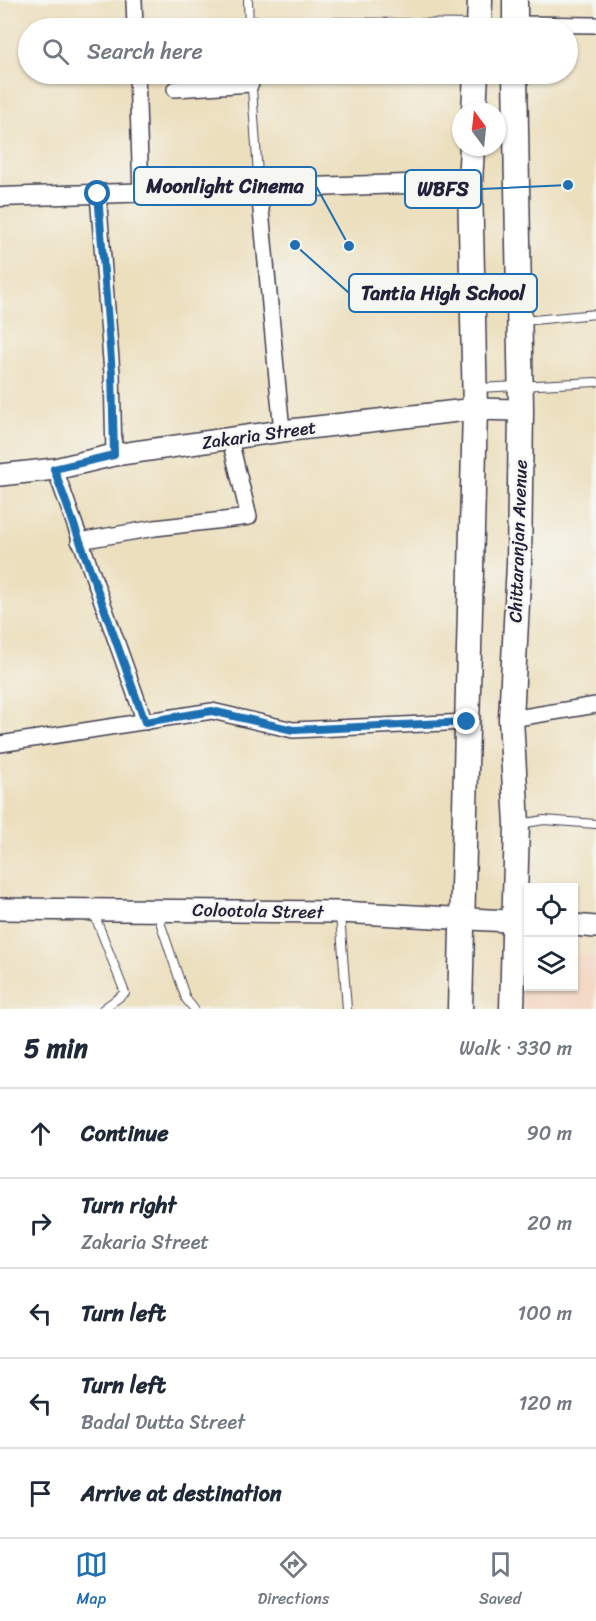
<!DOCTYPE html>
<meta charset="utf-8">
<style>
:root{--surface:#fff;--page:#f6f6f7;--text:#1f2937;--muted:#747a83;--line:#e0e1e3;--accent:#1f6fb2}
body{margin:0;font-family:Sriracha,sans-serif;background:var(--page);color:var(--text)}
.controls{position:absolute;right:18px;bottom:18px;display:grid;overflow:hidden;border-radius:0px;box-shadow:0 2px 4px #0004}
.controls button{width:54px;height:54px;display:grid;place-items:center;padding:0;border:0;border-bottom:2px solid var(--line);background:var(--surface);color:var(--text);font:30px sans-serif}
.compass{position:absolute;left:452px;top:102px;width:54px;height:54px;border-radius:50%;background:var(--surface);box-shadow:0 2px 4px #0004;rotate:345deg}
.stop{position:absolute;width:18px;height:18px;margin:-14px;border:4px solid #1f6fb2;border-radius:50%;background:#fff}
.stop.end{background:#1f6fb2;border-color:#fff;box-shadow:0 2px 6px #0008}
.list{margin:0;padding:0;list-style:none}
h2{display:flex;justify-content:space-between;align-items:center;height:78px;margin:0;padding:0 24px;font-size:26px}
h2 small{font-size:20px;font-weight:400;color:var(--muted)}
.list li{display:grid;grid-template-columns:39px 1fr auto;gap:18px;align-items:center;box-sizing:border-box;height:90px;padding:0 24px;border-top:2px solid var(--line)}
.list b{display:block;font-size:22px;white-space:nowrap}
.list p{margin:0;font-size:20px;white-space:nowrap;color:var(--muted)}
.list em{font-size:20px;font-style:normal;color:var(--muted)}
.icon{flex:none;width:33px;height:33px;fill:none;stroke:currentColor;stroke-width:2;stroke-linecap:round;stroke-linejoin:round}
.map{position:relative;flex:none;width:596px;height:1009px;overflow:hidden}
.search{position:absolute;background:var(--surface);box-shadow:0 2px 4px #0004;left:18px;right:18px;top:18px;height:66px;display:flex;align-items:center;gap:15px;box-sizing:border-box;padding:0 21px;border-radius:33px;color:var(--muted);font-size:22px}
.sheet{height:528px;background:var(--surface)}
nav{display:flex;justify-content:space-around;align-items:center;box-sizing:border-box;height:84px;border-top:2px solid var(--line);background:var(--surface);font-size:16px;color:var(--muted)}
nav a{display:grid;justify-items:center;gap:3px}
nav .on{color:var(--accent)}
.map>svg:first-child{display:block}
</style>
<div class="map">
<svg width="596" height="1009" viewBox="0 0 596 1009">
<rect width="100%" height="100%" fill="#f6f6f2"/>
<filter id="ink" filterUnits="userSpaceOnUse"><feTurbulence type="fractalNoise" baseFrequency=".0167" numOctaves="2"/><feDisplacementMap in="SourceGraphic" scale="12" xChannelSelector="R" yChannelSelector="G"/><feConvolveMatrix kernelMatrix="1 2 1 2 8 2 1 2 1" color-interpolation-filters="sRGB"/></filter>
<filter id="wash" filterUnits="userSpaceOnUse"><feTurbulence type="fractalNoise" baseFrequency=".008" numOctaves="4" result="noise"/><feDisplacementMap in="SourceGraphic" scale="24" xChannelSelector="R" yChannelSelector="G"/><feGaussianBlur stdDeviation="1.35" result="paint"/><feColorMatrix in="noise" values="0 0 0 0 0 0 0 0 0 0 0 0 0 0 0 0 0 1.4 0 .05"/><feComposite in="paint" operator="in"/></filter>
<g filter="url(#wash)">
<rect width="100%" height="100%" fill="#ecdfbe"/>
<!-- built -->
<polygon fill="#f3d4bf" points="523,952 528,952 528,987 574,987 574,954 596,956 596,1009 517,1009"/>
</g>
<g filter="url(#ink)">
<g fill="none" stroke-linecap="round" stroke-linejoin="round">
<defs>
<g id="service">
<polyline points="248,0 249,28"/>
<polyline points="249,21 475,24"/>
<polyline points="251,74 259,189"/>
<polyline points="523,321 596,314"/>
<polyline points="479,388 596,382"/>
<polyline points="520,824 544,820 596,824"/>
<polyline points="93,911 125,993 103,1009"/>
<polyline points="157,913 186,999 194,1009"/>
<polyline points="340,915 347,1009"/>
</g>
<g id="minor">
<polyline points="134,0 135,28"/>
<polyline points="515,24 596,25"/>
<polyline points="137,74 141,193"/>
<polyline points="175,89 251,84"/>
<polyline points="259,189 282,431"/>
<polyline points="98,194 112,373 114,455"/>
<polyline points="55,469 145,722"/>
<polyline points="79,541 155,528 249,517 230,440"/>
<polyline points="511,719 596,705"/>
<polyline points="0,744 212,711 293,730 467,722"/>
</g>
<polyline id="tertiary" points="0,197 470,182"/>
<g id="secondary">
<polyline points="0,475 55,469 114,455 282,431 475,409 521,410"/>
<polyline points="0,909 340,912 528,922"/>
<polyline points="574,925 596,927"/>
</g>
<g id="primary">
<polyline points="515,0 515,28"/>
<polyline points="479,28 480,0"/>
<polyline points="474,111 476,74"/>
<polyline points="460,1009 475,409 470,182 472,147"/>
<polyline points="512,1009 517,824 511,719 519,564 521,410 515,74"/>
</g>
</defs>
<!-- service casing -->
<use href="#service" stroke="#403e4f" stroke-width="10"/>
<!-- minor casing -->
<use href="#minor" stroke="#403e4f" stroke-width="18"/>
<!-- tertiary casing -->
<use href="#tertiary" stroke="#403e4f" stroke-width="21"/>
<!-- secondary casing -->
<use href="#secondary" stroke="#403e4f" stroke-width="24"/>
<!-- primary casing -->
<use href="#primary" stroke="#403e4f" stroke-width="27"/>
<!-- service -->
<use href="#service" stroke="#fff" stroke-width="8"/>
<!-- minor -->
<use href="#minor" stroke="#fff" stroke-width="15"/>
<!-- tertiary -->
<use href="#tertiary" stroke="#fff" stroke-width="18"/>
<!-- secondary -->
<use href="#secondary" stroke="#fff" stroke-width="21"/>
<!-- primary -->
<use href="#primary" stroke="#fff" stroke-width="24"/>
</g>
</g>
<g fill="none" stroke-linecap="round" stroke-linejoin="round" filter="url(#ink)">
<!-- route -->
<polyline stroke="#1f6fb2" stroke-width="8" points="98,194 112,373 114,455 54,469 145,722 212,711 293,730 467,722"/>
</g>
<g text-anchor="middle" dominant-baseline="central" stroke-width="5" stroke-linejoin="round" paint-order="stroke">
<!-- street labels -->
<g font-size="18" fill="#22223b" stroke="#f6f6f2">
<text transform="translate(259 435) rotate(-8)">Zakaria Street</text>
<text transform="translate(518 541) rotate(-88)">Chittaranjan Avenue</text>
<text transform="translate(258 911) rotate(1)">Colootola Street</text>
</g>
</g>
<!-- callouts -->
<path fill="none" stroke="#1f6fb2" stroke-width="2" d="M349 246L316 186M568 185L481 189M295 245L349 293"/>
<g fill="#1f6fb2" stroke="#f6f6f2" stroke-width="2">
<circle cx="349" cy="246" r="6"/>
<circle cx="568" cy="185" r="6"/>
<circle cx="295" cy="245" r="6"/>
</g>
<g fill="#f6f6f2" stroke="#1f6fb2" stroke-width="2">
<rect x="134" y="167" width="182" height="38" rx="6"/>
<rect x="405" y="170" width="76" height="38" rx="6"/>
<rect x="349" y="274" width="188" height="38" rx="6"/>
</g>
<g font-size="20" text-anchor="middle" font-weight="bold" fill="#22223b">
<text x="225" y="193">Moonlight Cinema</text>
<text x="443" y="196">WBFS</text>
<text x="443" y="300">Tantia High School</text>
</g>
</svg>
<div class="controls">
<button><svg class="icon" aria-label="locate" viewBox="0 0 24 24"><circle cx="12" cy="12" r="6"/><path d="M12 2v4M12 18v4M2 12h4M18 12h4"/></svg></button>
<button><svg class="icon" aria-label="layers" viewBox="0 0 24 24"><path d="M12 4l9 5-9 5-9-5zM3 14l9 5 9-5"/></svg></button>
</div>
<svg class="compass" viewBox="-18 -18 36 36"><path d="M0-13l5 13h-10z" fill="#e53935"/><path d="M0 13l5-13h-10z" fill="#747a83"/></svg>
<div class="stop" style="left:98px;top:194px"></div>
<div class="stop end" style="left:467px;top:722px"></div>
<div class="search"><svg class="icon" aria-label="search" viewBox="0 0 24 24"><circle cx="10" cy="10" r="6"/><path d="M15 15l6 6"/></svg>Search here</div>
</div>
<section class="sheet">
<h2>5 min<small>Walk · 330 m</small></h2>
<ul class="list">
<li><svg class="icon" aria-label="ahead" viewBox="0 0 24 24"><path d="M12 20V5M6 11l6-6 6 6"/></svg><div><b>Continue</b></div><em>90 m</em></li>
<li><svg class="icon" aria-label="right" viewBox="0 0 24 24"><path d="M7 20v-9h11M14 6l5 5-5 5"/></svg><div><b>Turn right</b><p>Zakaria Street</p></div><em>20 m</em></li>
<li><svg class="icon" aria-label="left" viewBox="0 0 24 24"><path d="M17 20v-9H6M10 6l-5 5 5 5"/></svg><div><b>Turn left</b></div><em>100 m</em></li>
<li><svg class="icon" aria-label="left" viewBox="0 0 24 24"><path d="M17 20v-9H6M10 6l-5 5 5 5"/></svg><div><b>Turn left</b><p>Badal Dutta Street</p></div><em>120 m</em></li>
<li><svg class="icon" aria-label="arrive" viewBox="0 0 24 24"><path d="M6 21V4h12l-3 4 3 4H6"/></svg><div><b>Arrive at destination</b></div></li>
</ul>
</section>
<nav>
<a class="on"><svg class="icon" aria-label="map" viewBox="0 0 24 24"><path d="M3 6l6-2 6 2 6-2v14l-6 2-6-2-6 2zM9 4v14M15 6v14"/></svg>Map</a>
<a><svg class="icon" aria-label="directions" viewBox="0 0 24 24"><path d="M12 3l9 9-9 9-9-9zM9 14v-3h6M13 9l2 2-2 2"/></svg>Directions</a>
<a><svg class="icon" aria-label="saved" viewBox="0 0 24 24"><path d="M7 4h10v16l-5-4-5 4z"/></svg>Saved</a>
</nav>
